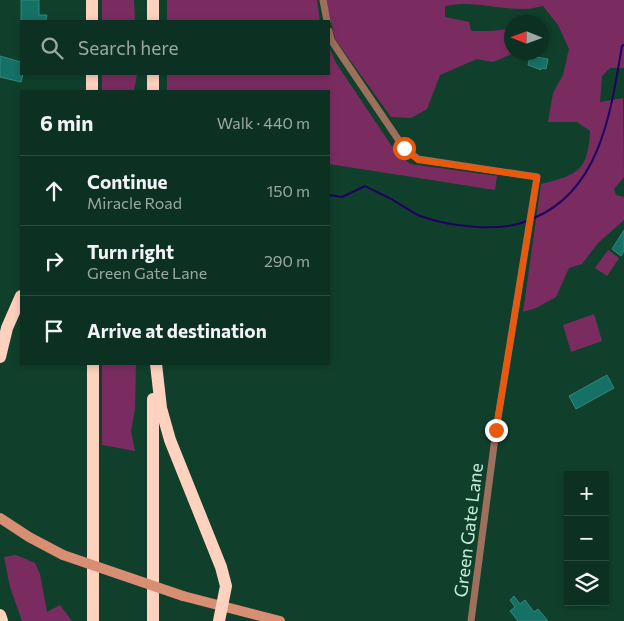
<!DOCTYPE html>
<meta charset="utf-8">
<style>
:root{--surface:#0c3021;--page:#1a3c2e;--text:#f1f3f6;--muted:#9aa9a5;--line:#2c4b3f}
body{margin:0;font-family:Commissioner,sans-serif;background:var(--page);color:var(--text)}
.controls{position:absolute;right:15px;bottom:15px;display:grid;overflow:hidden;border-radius:0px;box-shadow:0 2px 8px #0003}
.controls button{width:45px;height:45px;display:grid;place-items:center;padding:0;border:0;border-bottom:1px solid var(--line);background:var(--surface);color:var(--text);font:25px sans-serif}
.compass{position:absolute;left:504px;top:15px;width:45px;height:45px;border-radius:50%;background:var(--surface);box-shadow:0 2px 8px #0003;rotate:271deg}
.stop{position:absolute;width:15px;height:15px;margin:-11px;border:4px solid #ea580c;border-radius:50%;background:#fff}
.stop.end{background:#ea580c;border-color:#fff;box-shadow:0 1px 5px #0008}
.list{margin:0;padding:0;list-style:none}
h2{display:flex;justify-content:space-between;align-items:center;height:65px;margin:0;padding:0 20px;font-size:21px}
h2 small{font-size:16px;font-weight:400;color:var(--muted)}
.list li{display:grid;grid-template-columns:32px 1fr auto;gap:15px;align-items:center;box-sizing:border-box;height:70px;padding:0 20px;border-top:1px solid var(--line)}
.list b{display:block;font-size:19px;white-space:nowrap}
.list p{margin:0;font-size:16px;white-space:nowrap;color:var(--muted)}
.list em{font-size:16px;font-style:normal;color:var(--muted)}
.icon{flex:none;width:28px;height:28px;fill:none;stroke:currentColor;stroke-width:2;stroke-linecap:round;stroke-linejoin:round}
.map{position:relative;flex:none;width:624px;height:621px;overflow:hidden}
.search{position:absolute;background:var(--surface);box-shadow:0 2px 8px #0003;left:20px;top:20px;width:310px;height:55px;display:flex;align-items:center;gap:12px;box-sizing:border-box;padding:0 18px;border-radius:0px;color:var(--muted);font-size:19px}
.panel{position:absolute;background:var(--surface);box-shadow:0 2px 8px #0003;left:20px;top:90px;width:310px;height:275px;border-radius:0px}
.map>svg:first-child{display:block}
</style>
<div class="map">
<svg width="624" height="621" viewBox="0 0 624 621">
<rect width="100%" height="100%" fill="#10402c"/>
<!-- green -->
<g fill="#7a2c61">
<polygon points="102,0 134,0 135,21 102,21"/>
<polygon points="167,0 317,0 320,21 167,21"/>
<path d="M326,0H624V68H610L602,76L600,102L623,98L624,177L614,189L616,195L624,197V220L598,243L582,264L569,268L556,297L536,308L523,312L541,184C579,175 588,170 590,131L577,122H548L553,93L563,75L569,49L558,25L543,6C537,7 530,9 524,9C495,9 474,0 445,6V17L469,22L471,31H490L511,29L512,52L514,53L493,62L477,59L440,75L427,109L411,118L391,117L335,39Z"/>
<polygon points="329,47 336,63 391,145 410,164 497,176 495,190 329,164 329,91 167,91 167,74 329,74"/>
<polygon points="102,74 137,74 134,91 102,91"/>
<polygon points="608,250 619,258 607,276 595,268"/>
<polygon points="594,314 602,341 571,352 563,325"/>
<polygon points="102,364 136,364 135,409 131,431 135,451 102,445"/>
<polygon points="16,555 35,563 40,574 47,612 60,605 72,621 22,621 10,587 4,557"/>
</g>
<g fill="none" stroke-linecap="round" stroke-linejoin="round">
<!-- stream -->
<g stroke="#1e0161" stroke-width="2">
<path d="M329,195L342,197L365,186C374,191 384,195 393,200C402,205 411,212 420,216C448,226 499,233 527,221"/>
<path d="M534,218C601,190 611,110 622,46L624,45"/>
</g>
</g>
<!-- building -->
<g fill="#157165" stroke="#33877b">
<polygon points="21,0 39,0 39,15 47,15 46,21 21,21"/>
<polygon points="0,56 21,62 21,74 23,74 21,82 0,77"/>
<polygon points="530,56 548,59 546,69 541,68 541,70 528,65"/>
<polygon points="624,230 624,251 621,256 612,249"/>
<polygon points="607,375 614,388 576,409 569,396"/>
<polygon points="514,596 520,604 525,600 534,612 538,609 548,621 518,621 510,611 515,607 510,600"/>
</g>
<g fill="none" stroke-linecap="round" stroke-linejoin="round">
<!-- minor -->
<g stroke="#9d6f5d" stroke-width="7">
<polyline points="323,0 327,21"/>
<polyline points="329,31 331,40 404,148 418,159 537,177 496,430 471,621"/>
</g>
<!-- secondary -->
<g stroke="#d78e72" stroke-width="10">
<polyline points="0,518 29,537 63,555"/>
<polyline points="183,596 280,621"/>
</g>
<!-- motorway -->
<g stroke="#ffd1bf" stroke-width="12">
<polyline points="92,0 92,21"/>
<polyline points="153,0 153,21"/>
<polyline points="92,74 92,91"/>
<polyline points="153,74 153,91"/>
<polyline points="0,357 7,328 21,296"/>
<polyline points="93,364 93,621"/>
<polyline points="156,364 161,408 170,440 221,567 226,586 219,621"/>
<polyline points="153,399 153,621"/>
<polyline points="0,615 2,621"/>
</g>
<!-- secondary-bridge -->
<polyline stroke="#d78e72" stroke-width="10" points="63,555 183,596"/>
</g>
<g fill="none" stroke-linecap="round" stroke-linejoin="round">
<!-- route -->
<polyline stroke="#ea580c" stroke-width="6" points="404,148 418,160 537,177 496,430"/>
</g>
<g text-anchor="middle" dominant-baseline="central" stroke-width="4" stroke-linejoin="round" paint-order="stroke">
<!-- street labels -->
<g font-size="18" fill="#c6efda" stroke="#10402c">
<text transform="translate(468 530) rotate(-83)">Green Gate Lane</text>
</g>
</g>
</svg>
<div class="controls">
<button>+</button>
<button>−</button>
<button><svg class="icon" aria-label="layers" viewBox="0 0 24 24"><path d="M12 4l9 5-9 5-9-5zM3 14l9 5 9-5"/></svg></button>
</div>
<svg class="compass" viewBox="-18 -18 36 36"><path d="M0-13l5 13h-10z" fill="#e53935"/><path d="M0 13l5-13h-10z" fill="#9aa9a5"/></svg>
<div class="stop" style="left:404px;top:148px"></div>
<div class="stop end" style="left:496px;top:430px"></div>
<div class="search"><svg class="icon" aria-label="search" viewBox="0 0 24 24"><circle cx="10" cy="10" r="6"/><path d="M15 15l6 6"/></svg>Search here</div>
<section class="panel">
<h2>6 min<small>Walk · 440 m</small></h2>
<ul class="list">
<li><svg class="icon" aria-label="ahead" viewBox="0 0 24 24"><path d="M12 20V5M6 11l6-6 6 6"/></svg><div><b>Continue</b><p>Miracle Road</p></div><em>150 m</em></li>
<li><svg class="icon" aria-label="right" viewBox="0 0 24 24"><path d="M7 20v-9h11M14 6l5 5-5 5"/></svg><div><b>Turn right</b><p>Green Gate Lane</p></div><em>290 m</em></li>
<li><svg class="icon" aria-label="arrive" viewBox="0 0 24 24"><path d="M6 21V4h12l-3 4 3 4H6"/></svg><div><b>Arrive at destination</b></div></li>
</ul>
</section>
</div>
